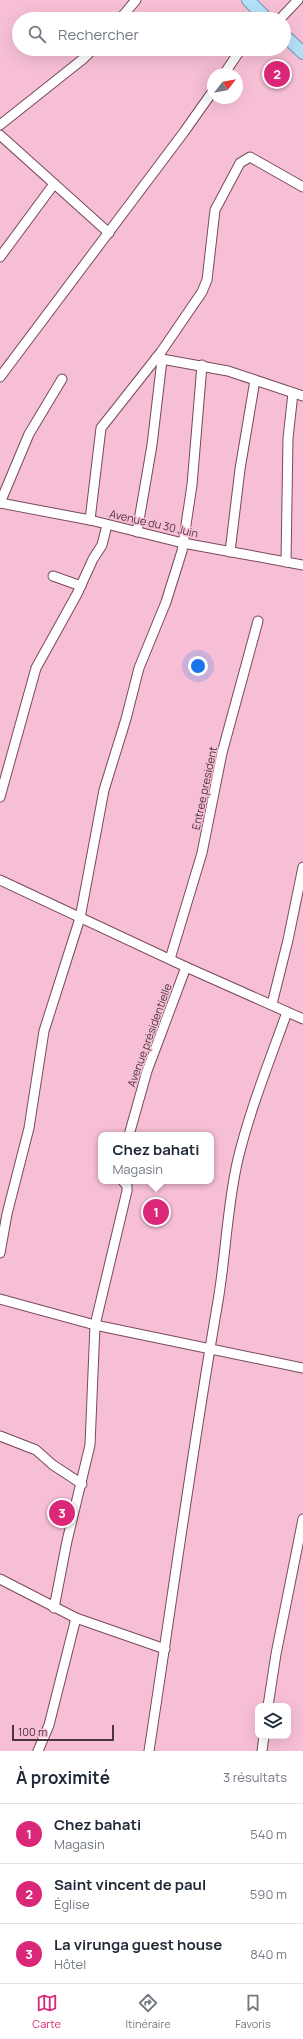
<!DOCTYPE html>
<html lang="fr">
<meta charset="utf-8">
<style>
:root{--surface:#fff;--page:#f2f2f3;--text:#1f2937;--muted:#747a83;--line:#e0e1e3;--accent:#db2777}
body{margin:0;font-family:Manrope,sans-serif;background:var(--page);color:var(--text)}
.controls{position:absolute;right:12px;bottom:12px;display:grid;overflow:hidden;border-radius:8px;box-shadow:0 4px 16px #0002}
.controls button{width:36px;height:36px;display:grid;place-items:center;padding:0;border:0;border-bottom:1px solid var(--line);background:var(--surface);color:var(--text);font:20px sans-serif}
.compass{position:absolute;left:207px;top:68px;width:36px;height:36px;border-radius:50%;background:var(--surface);box-shadow:0 4px 16px #0002;rotate:59deg}
.scale{position:absolute;left:12px;bottom:10px;width:102px;box-sizing:border-box;padding-left:4px;border:2px solid #4b353e;border-top:0;font-size:11px;line-height:14px;white-space:nowrap;color:#4b353e;-webkit-text-stroke:3px #f7bfd6;paint-order:stroke}
.you{position:absolute;left:198px;top:666px;width:14px;height:14px;margin:-10px;border:3px solid #fff;border-radius:50%;background:#1a73e8;box-shadow:0 0 0 6px #1a73e833}
.badge{display:grid;place-items:center;width:26px;height:26px;border-radius:50%;background:var(--accent);color:#fff;font-size:13px;font-weight:700}
.pin{position:absolute;translate:-50% -50%;border:2px solid #fff;box-shadow:0 1px 4px #0006}
.popup{position:absolute;left:98px;top:1132px;width:116px;height:52px;box-sizing:border-box;display:grid;place-content:center;border-radius:8px;background:var(--surface);filter:drop-shadow(0 1px 3px #0005);font-size:13px;white-space:nowrap;color:var(--muted)}
.popup b{font-size:15px;color:var(--text)}
.popup::after{content:'';position:absolute;left:50%;top:100%;margin-left:-8px;border:8px solid transparent;border-top-color:var(--surface)}
.list{margin:0;padding:0;list-style:none}
h2{display:flex;justify-content:space-between;align-items:center;height:52px;margin:0;padding:0 16px;font-size:17px}
h2 small{font-size:13px;font-weight:400;color:var(--muted)}
.list li{display:grid;grid-template-columns:26px 1fr auto;gap:12px;align-items:center;box-sizing:border-box;height:60px;padding:0 16px;border-top:1px solid var(--line)}
.list b{display:block;font-size:15px;white-space:nowrap}
.list p{margin:0;font-size:13px;white-space:nowrap;color:var(--muted)}
.list em{font-size:13px;font-style:normal;color:var(--muted)}
.icon{flex:none;width:22px;height:22px;fill:none;stroke:currentColor;stroke-width:2;stroke-linecap:round;stroke-linejoin:round}
.map{position:relative;flex:none;width:303px;height:1751px;overflow:hidden}
.search{position:absolute;background:var(--surface);box-shadow:0 4px 16px #0002;left:12px;right:12px;top:12px;height:44px;display:flex;align-items:center;gap:10px;box-sizing:border-box;padding:0 14px;border-radius:22px;color:var(--muted);font-size:15px}
.sheet{height:232px;background:var(--surface)}
nav{display:flex;justify-content:space-around;align-items:center;box-sizing:border-box;height:56px;border-top:1px solid var(--line);background:var(--surface);font-size:11px;color:var(--muted)}
nav a{display:grid;justify-items:center;gap:2px}
nav .on{color:var(--accent)}
.map>svg:first-child{display:block}
</style>
<div class="map">
<svg width="303" height="1751" viewBox="0 0 303 1751">
<rect width="100%" height="100%" fill="#f7bfd6"/>
<g fill="none" stroke-linecap="round" stroke-linejoin="round">
<defs>
<g id="minor">
<polyline points="120,19 136,0"/>
<polyline points="280,19 298,0"/>
<polyline points="224,74 241,49"/>
<polyline points="0,125 83,59 93,49"/>
<polyline points="0,135 109,233"/>
<polyline points="0,257 54,184"/>
<polyline points="156,358 228,371 303,396"/>
<polyline points="0,377 184,132 213,91"/>
<polyline points="0,503 90,520 183,543 303,565"/>
<polyline points="0,503 29,434 62,379"/>
<polyline points="90,520 101,428 161,352 202,292 207,280 215,210 240,163 250,157 303,187"/>
<polyline points="137,532 152,445 162,360"/>
<polyline points="230,552 240,469 255,380"/>
<polyline points="286,562 288,438 293,393"/>
<polyline points="53,576 81,586"/>
<polyline points="0,797 36,668 77,594 93,559 102,545 107,525"/>
<polyline points="0,880 186,967 303,1019"/>
<polyline points="170,959 202,853 222,753 258,621"/>
<polyline points="272,1004 288,940 303,867"/>
<polyline points="129,1135 147,1071 186,967"/>
<polyline points="0,1253 7,1214 29,1128 44,1031 80,918 104,790 126,719 139,668 166,602 182,551 192,485 202,365"/>
<polyline points="0,1299 95,1325 303,1368"/>
<polyline points="0,1436 36,1450 53,1465 82,1484"/>
<polyline points="0,1579 76,1618 165,1649"/>
<polyline points="54,1608 67,1541 90,1445 95,1325 127,1191 127,1186 123,1181"/>
<polyline points="268,1706 276,1654 303,1519"/>
<polyline points="38,1751 49,1725 76,1618"/>
<path d="M149,1751C172,1601 192,1451 218,1301C226,1254 227,1206 238,1159C250,1109 270,1060 287,1012"/>
<polyline points="262,1751 264,1736"/>
</g>
<g id="major">
<polyline points="248,0 267,19"/>
<polyline points="284,35 303,53"/>
</g>
</defs>
<!-- minor casing -->
<use href="#minor" stroke="#78495d" stroke-width="11"/>
<!-- major casing -->
<use href="#major" stroke="#6f98b4" stroke-width="14"/>
<!-- minor -->
<use href="#minor" stroke="#fff" stroke-width="9"/>
<!-- major -->
<use href="#major" stroke="#b5e1f8" stroke-width="12"/>
</g>
<g text-anchor="middle" dominant-baseline="central" stroke-width="3" stroke-linejoin="round" paint-order="stroke">
<!-- street labels -->
<g font-size="11" fill="#4b353e" stroke="#f7bfd6">
<text transform="translate(154 523) rotate(13)">Avenue du 30 Juin</text>
<text transform="translate(204 788) rotate(-78)">Entree president</text>
<text transform="translate(149 1035) rotate(-70)">Avenue présidentielle</text>
</g>
</g>
</svg>
<div class="controls">
<button><svg class="icon" aria-label="layers" viewBox="0 0 24 24"><path d="M12 4l9 5-9 5-9-5zM3 14l9 5 9-5"/></svg></button>
</div>
<svg class="compass" viewBox="-18 -18 36 36"><path d="M0-13l5 13h-10z" fill="#e53935"/><path d="M0 13l5-13h-10z" fill="#747a83"/></svg>
<div class="scale">100 m</div>
<div class="you"></div>
<div class="pin badge" style="left:156px;top:1212px">1</div>
<div class="popup"><b>Chez bahati</b>Magasin</div>
<div class="pin badge" style="left:277px;top:74px">2</div>
<div class="pin badge" style="left:62px;top:1513px">3</div>
<div class="search"><svg class="icon" aria-label="search" viewBox="0 0 24 24"><circle cx="10" cy="10" r="6"/><path d="M15 15l6 6"/></svg>Rechercher</div>
</div>
<section class="sheet">
<h2>À proximité<small>3 résultats</small></h2>
<ul class="list">
<li><span class="badge">1</span><div><b>Chez bahati</b><p>Magasin</p></div><em>540 m</em></li>
<li><span class="badge">2</span><div><b>Saint vincent de paul</b><p>Église</p></div><em>590 m</em></li>
<li><span class="badge">3</span><div><b>La virunga guest house</b><p>Hôtel</p></div><em>840 m</em></li>
</ul>
</section>
<nav>
<a class="on"><svg class="icon" aria-label="map" viewBox="0 0 24 24"><path d="M3 6l6-2 6 2 6-2v14l-6 2-6-2-6 2zM9 4v14M15 6v14"/></svg>Carte</a>
<a><svg class="icon" aria-label="directions" viewBox="0 0 24 24"><path d="M12 3l9 9-9 9-9-9zM9 14v-3h6M13 9l2 2-2 2"/></svg>Itinéraire</a>
<a><svg class="icon" aria-label="saved" viewBox="0 0 24 24"><path d="M7 4h10v16l-5-4-5 4z"/></svg>Favoris</a>
</nav>
